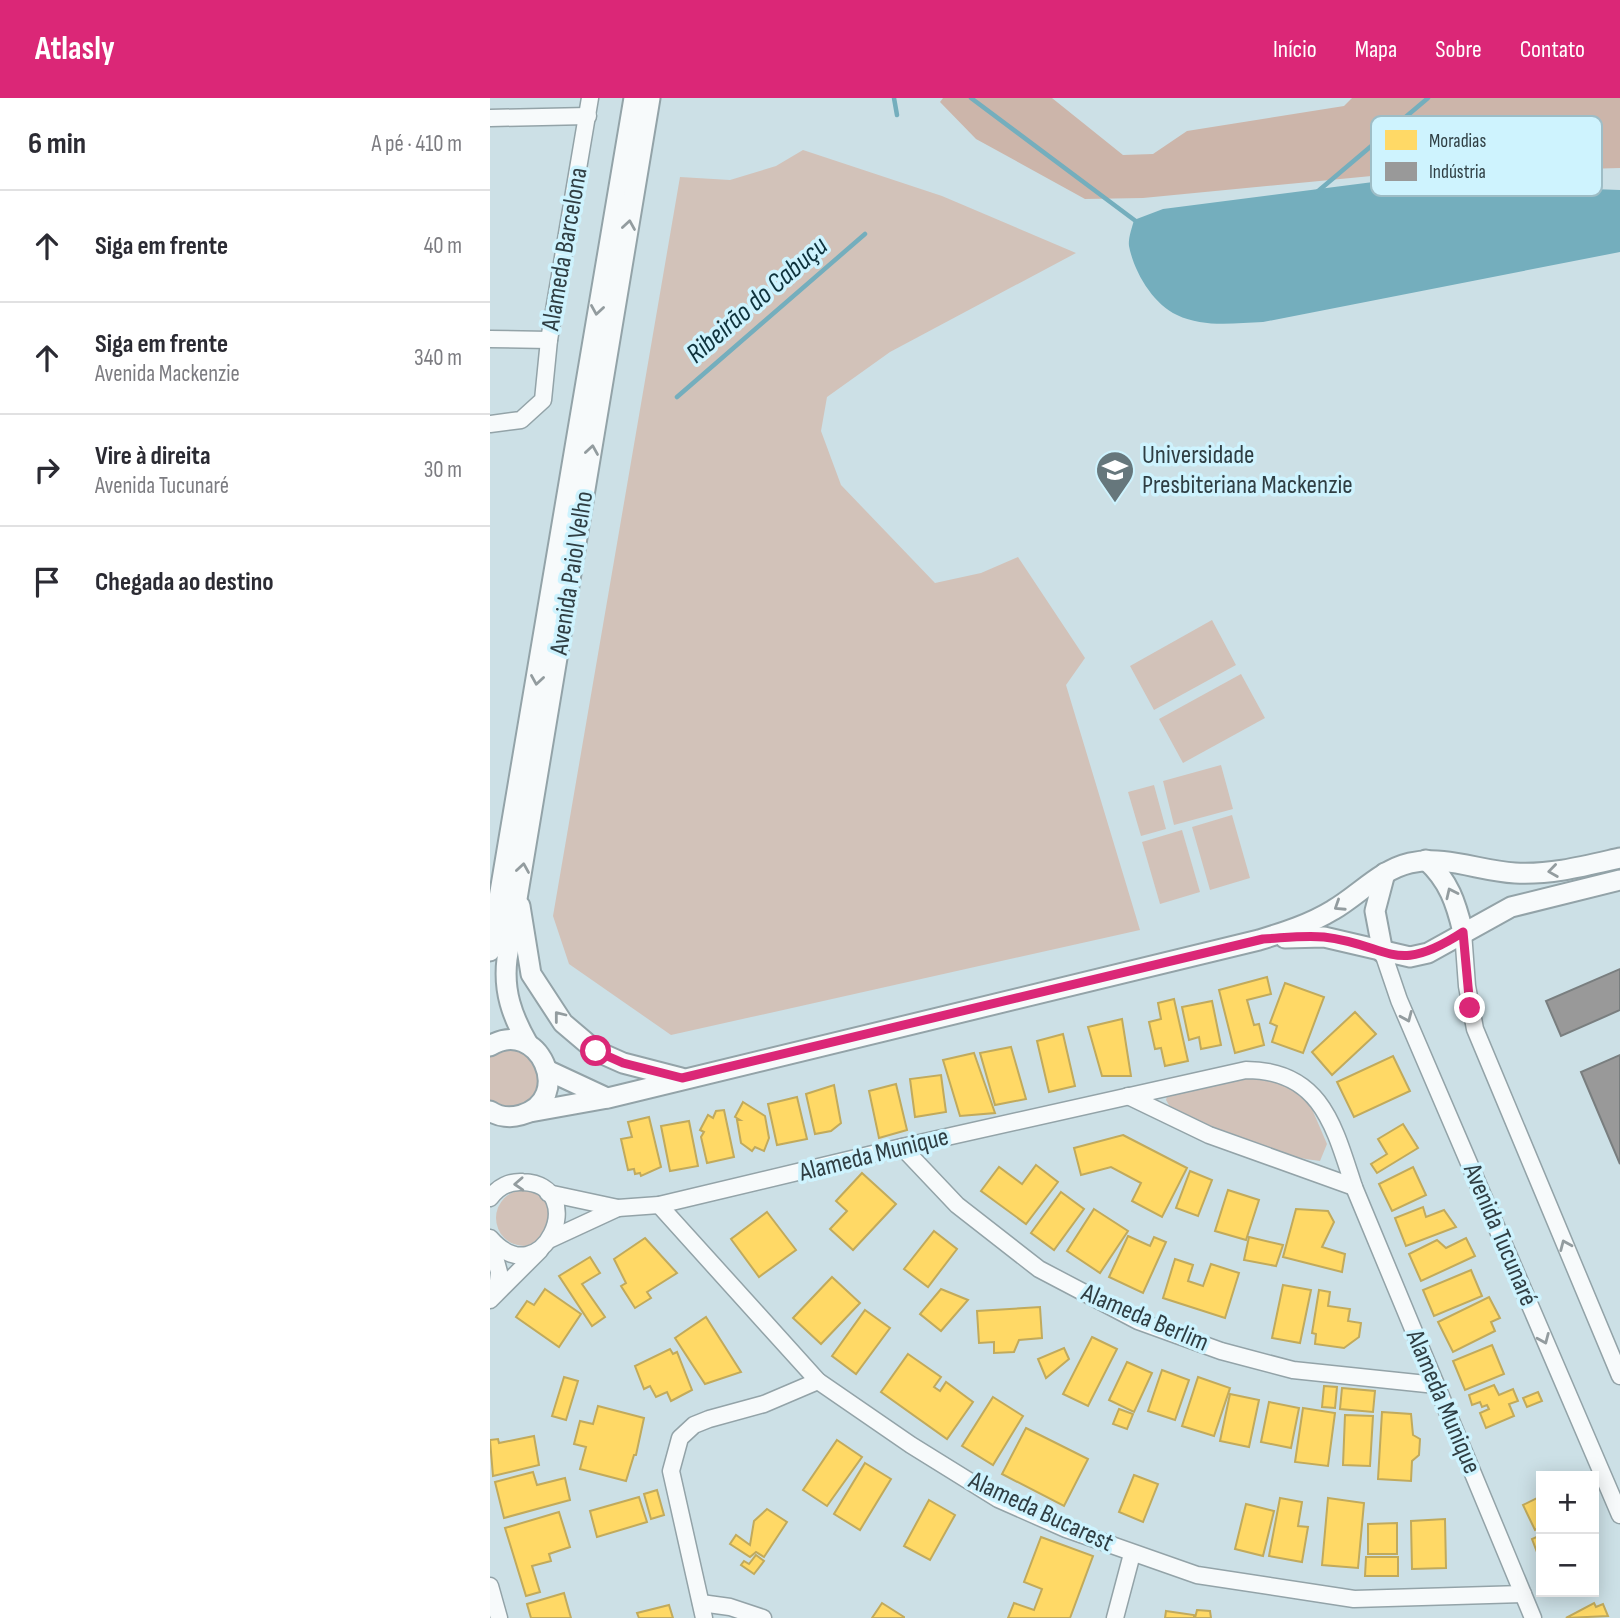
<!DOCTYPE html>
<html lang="pt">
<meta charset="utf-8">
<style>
:root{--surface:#fff;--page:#f2f2f3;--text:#2b2b33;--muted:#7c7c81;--line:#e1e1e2;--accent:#db2777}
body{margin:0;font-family:"Sofia Sans Condensed",sans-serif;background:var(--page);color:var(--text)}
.controls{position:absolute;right:21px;bottom:21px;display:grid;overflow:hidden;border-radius:0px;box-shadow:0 4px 18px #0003}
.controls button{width:63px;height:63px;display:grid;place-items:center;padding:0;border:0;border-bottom:2px solid var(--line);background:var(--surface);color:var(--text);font:35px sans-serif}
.stop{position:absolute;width:21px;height:21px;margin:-16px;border:5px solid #db2777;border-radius:50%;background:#fff}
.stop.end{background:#db2777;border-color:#fff;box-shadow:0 2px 7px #0008}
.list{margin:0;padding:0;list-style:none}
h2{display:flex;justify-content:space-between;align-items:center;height:91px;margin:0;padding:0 28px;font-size:30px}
h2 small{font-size:23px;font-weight:400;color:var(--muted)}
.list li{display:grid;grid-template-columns:46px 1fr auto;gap:21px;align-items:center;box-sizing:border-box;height:112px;padding:0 28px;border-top:2px solid var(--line)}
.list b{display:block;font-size:26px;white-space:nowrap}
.list p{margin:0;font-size:23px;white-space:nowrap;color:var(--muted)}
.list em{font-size:23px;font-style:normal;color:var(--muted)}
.icon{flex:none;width:38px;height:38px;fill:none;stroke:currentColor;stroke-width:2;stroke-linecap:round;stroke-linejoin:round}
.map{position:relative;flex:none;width:1130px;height:1520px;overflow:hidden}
header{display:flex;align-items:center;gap:42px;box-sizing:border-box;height:98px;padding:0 35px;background:var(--accent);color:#fff}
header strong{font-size:33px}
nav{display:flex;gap:38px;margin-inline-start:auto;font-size:24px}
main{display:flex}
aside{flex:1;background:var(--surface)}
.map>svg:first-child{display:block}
</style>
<header>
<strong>Atlasly</strong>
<nav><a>Início</a><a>Mapa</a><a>Sobre</a><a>Contato</a></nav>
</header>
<main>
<aside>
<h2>6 min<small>A pé · 410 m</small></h2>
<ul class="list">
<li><svg class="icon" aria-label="ahead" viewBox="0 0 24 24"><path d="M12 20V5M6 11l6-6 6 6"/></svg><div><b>Siga em frente</b></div><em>40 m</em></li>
<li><svg class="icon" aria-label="ahead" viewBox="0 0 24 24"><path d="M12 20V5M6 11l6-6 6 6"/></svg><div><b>Siga em frente</b><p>Avenida Mackenzie</p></div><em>340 m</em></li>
<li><svg class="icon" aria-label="right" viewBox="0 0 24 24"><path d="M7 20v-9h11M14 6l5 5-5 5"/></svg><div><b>Vire à direita</b><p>Avenida Tucunaré</p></div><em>30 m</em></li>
<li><svg class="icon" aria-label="arrive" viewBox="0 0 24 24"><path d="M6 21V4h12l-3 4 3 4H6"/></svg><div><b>Chegada ao destino</b></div></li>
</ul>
</aside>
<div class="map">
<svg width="1130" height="1520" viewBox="0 0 1130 1520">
<rect width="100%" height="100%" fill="#cce0e6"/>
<!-- green -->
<g fill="#d2c2b9">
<polygon points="313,52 452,98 586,155 400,254 337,299 331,333 351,387 445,485 491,475 528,459 595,560 576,587 650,832 181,937 79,866 63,818 190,79 240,82 286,68"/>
<polygon points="722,522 746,567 664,612 640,568"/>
<polygon points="751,576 775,620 693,665 669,621"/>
<polygon points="731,667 743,711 684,727 673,683"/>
<polygon points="664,687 676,731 651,738 638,694"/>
<polygon points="742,717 760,780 720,792 702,729"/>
<polygon points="692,732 710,794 670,806 652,744"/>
<path d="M18,947L45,959L51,987C36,1012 27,1014 0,1005V955Z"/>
<path d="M759,977H775L816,997L837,1046L830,1063C778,1057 728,1031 680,1009L676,1002L678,995Z"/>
<circle cx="34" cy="1120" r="28"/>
</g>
<!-- forest -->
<polygon fill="#ccb5aa" points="453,0 562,0 633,57 663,56 697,33 854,8 862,0 1130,0 1130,70 892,77 653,100 595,101 486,41 450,4"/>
<!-- water -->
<path fill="#74aebd" d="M891,83L1130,92V154L773,224C745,225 714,230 687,217C663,206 644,174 639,148C638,140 642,130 644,122L673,111Z"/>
<!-- homes -->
<g fill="#ffd966" stroke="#c1aa5c" stroke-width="2">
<polygon points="777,879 781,896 757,902 764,927 769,926 774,947 745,955 729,892"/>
<polygon points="795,885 834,899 813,955 782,944 787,928 780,925"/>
<polygon points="684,901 698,963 675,968 671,950 665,951 659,924 671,921 668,905"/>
<polygon points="722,903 731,947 711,951 709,939 699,942 692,909"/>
<polygon points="865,914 886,936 842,977 822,954"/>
<polygon points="632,921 641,978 612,978 598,929"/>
<polygon points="573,936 585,988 559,994 547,943"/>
<polygon points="521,949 536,1001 505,1007 490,955"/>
<polygon points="484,955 505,1015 470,1018 453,962"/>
<polygon points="903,958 920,993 864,1019 847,984"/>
<polygon points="451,977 456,1014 425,1019 420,981"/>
<polygon points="406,986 417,1032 389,1040 379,993"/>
<polygon points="344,987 351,1025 341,1033 325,1036 316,996"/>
<polygon points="307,999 317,1041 287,1047 278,1006"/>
<polygon points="253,1004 275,1018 279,1040 274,1053 265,1049 262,1053 251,1045 247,1022 250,1022 245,1019"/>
<polygon points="234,1012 244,1059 217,1065 211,1039 214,1034 210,1032 218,1017 223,1020 226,1013"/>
<polygon points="159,1019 171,1069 151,1078 150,1075 145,1076 144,1071 138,1072 131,1041 142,1039 138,1024"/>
<polygon points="199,1023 208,1068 180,1073 171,1028"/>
<polygon points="913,1026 928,1050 887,1075 881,1066 897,1056 888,1041"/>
<polygon points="633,1037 697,1070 672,1119 642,1103 651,1085 621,1069 591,1077 584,1050"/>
<polygon points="546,1067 568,1084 536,1126 491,1093 509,1069 532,1086"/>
<polygon points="923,1069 936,1097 902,1113 889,1086"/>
<polygon points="700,1073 722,1082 708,1118 686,1110"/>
<polygon points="372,1075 406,1106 363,1152 340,1131 357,1113 346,1103"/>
<polygon points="738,1092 769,1102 756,1142 725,1133"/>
<polygon points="571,1094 594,1111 564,1152 541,1135"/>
<polygon points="933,1109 936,1119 954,1112 966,1129 916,1148 905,1120"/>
<polygon points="604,1111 638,1133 610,1175 577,1153"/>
<polygon points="806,1111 838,1113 844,1124 832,1149 855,1156 852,1174 793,1159"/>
<polygon points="277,1114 306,1152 269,1179 241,1141"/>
<polygon points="444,1133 467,1151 438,1189 414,1171"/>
<polygon points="638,1138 660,1148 664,1139 676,1144 653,1195 619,1179"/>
<polygon points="759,1139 793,1147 786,1168 754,1162"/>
<polygon points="155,1140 187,1175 157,1194 161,1200 145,1210 131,1188 136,1185 124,1161"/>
<polygon points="976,1140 985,1158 931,1183 919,1156 947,1142 956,1150"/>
<polygon points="100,1159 110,1175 92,1186 115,1219 102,1228 69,1178"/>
<polygon points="685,1161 703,1167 698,1183 713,1188 721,1166 749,1175 735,1220 673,1200"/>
<polygon points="981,1172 992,1198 944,1218 933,1192"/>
<polygon points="342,1179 370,1205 331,1246 303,1220"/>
<polygon points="793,1187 821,1192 810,1245 782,1240"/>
<polygon points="55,1191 91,1216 69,1249 26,1219 37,1203 44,1207"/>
<polygon points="451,1191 478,1202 451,1233 430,1216"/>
<polygon points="829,1192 840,1194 838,1208 860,1211 858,1223 871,1225 869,1239 854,1250 825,1246 826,1236 822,1235"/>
<polygon points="999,1199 1010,1220 1001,1224 1005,1233 963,1254 948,1224"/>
<polygon points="550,1209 552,1240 529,1242 524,1254 504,1255 504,1244 489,1245 487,1213"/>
<polygon points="375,1212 400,1230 366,1276 342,1258"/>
<polygon points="216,1219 251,1274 215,1286 185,1240"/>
<polygon points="602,1239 627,1251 598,1308 573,1296"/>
<polygon points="1002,1247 1014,1276 975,1292 963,1263"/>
<polygon points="574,1250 579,1261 556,1280 548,1261"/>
<polygon points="180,1251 183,1256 187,1254 202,1292 181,1303 177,1294 166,1299 160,1288 154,1291 145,1268"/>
<polygon points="418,1256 451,1279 444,1289 450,1293 456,1284 483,1304 457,1341 391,1294"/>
<polygon points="637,1264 662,1275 644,1314 619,1302"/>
<polygon points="672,1272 699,1282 685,1322 658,1313"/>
<polygon points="74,1279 88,1283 76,1322 62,1318"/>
<polygon points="708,1279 740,1290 724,1338 692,1328"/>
<polygon points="1004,1287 1009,1297 1023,1291 1028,1303 1019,1306 1024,1318 996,1330 990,1315 999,1311 997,1307 992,1309 990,1304 982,1307 979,1297"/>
<polygon points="834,1288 847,1289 845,1310 832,1309"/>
<polygon points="852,1290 885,1293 883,1314 850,1311"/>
<polygon points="1048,1294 1052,1303 1037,1309 1033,1300"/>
<polygon points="740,1296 769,1302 759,1349 730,1343"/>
<polygon points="503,1299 533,1318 503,1367 472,1348"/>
<polygon points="779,1304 809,1310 801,1350 771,1344"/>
<polygon points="108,1308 154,1320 146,1357 144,1357 136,1383 90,1371 96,1349 84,1346 90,1323 103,1326"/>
<polygon points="813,1310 845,1315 838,1368 805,1364"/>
<polygon points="629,1311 643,1316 637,1331 623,1326"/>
<polygon points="892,1314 921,1316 923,1337 930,1341 929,1357 922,1363 921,1383 888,1381"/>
<polygon points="855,1317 883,1318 880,1368 853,1367"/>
<polygon points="536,1330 598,1361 574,1408 512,1376"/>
<polygon points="44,1338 49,1367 3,1378 0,1342 8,1341 9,1345"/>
<polygon points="347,1342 372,1359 337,1408 313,1392"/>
<polygon points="375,1365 401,1381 370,1432 344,1416"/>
<polygon points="43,1374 47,1387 75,1380 80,1402 14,1420 5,1384"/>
<polygon points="644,1377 668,1386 653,1424 629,1414"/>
<polygon points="167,1392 174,1417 161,1421 154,1396"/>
<polygon points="1051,1398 1051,1429 1045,1432 1033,1407"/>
<polygon points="149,1399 157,1424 107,1439 100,1413"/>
<polygon points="790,1400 812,1404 808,1428 818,1429 812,1464 779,1458"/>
<polygon points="838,1400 874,1405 868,1470 832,1467"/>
<polygon points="439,1402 465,1417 440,1462 414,1448"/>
<polygon points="756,1406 784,1413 773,1458 745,1451"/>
<polygon points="277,1411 297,1424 274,1459 266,1454 260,1459 240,1446 246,1437 260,1447 264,1423"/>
<polygon points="69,1414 80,1449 59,1456 61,1463 42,1468 50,1494 36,1498 15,1430"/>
<polygon points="955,1421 956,1470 922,1471 921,1423"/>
<polygon points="907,1425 907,1456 878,1456 878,1426"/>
<polygon points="1051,1437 1051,1462 1050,1462 1042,1441"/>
<polygon points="551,1439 603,1458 580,1520 518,1520 524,1505 544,1512 552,1491 534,1484"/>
<polygon points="266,1457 274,1463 264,1476 251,1467 254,1463 259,1466"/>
<polygon points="876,1459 908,1459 908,1478 875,1478"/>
<polygon points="74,1495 81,1520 41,1520 37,1506"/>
<polygon points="392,1505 414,1519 414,1520 382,1520"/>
<polygon points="1104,1505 1106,1509 1113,1506 1118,1518 1076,1520"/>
<polygon points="179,1507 183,1520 149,1520 147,1515"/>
<polygon points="707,1512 720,1513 721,1520 705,1520"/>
<polygon points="676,1513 704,1517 704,1520 675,1520"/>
</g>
<!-- industry -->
<g fill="#999" stroke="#797e7f" stroke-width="2">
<polygon points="1130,871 1130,912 1071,938 1056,903"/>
<polygon points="1130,957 1130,1066 1091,974"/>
</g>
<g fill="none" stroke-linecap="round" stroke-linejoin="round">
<!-- stream -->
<g stroke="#74aebd" stroke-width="4.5">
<polyline points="404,0 407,17"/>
<polyline points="481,0 647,124"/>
<polyline points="827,94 938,0"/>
<polyline points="187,299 375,136"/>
</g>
<defs>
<g id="minor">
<polyline points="0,20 98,18"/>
<polyline points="0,241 59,242"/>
<polyline points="0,326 31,322 53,302 59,242 100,0"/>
<polyline points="973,834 977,888 985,931 1130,1278"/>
<polyline points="893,855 909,902 1130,1417"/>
<polyline points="638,998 719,1037 864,1089"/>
<polyline points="412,1049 467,1107 549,1171 648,1223 731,1253 803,1272 946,1287"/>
<path d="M58,1095L128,1110L169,1107L412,1049L756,972C831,972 844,1028 864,1089L1043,1520"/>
<path d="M0,1100C8,1089 20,1083 33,1084C102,1087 52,1200 0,1140"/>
<polyline points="169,1107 328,1283 421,1347 508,1401 576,1431 707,1477 864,1501 1033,1496"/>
<polyline points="0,1141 9,1174 7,1192"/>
<polyline points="61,1141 128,1110"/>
<polyline points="0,1202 50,1152"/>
<polyline points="0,1488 9,1520"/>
<polyline points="211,1505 240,1509 273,1520"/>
<polyline points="214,1520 181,1373 190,1340 204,1327 219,1321 274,1306 328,1283"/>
<polyline points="625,1520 642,1456"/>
</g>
<g id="major">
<path d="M936,762C959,783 966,805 973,834"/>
<polyline points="30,808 41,876 73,925 106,953 133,965 191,980"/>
<polyline points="795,840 834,839 920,859 938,855 1021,809 1130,782"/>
<polyline points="0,853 144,0"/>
<polyline points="893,855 885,813 895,775"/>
<path d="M38,946C22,918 13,893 17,861L160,0"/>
<path d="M0,948C48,918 86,1001 31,1017C21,1020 9,1019 0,1013"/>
<polyline points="59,973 117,1000"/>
<path d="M40,1014L118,1000L769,842C795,834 820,826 843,812C869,797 890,772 920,765C956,757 989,773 1025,775C1061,777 1095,768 1130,760"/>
</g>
</defs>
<!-- minor casing -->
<use href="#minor" stroke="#93a3a8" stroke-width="19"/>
<!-- major casing -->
<use href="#major" stroke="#93a3a8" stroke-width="23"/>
<!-- minor -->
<use href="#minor" stroke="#f7fafb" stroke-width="16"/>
<!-- major -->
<use href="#major" stroke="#f7fafb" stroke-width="19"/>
</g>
<!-- one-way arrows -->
<defs><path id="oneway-chevron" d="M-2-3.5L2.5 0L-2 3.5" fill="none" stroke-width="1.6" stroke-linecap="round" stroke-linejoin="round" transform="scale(1.75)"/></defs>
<g stroke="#939c9f">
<use href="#oneway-chevron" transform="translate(139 127) rotate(-81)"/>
<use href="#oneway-chevron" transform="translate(107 212) rotate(99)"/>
<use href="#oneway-chevron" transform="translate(102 352) rotate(-81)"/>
<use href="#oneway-chevron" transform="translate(47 582) rotate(99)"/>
<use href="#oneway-chevron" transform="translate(33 770) rotate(-81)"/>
<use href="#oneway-chevron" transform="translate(1063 773) rotate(172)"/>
<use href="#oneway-chevron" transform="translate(961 795) rotate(-115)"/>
<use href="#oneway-chevron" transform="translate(849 808) rotate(147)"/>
<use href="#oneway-chevron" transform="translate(69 918) rotate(-128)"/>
<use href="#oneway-chevron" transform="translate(917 919) rotate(67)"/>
<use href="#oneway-chevron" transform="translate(29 1086) rotate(177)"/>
<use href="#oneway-chevron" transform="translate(1075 1147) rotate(-113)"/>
<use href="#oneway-chevron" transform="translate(1054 1241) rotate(67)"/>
</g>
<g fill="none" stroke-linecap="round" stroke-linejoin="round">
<!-- route -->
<path stroke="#db2777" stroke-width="9" d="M106,953L133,965L192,980L773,841C793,840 814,837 834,839C901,847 904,879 973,834L980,910"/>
</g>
<!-- icons -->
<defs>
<symbol id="university-pin" viewBox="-11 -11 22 30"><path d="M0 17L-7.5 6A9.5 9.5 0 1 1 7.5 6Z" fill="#66777c" stroke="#cef3fe"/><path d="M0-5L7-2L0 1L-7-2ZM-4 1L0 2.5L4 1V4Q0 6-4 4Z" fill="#fff"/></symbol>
</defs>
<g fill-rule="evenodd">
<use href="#university-pin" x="603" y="350" width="44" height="60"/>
</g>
<g text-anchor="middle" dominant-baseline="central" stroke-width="7" stroke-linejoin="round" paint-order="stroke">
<!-- street labels -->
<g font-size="26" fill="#2f3e43" stroke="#cef3fe">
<text transform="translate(75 151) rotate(-80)">Alameda Barcelona</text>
<text transform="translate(82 475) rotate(-81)">Avenida Paiol Velho</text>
<text transform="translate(384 1057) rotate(-14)">Alameda Munique</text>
<text transform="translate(1010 1137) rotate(67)">Avenida Tucunaré</text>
<text transform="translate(655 1220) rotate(23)">Alameda Berlim</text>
<text transform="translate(953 1304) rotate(67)">Alameda Munique</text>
<text transform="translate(551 1414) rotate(25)">Alameda Bucarest</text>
</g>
<!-- poi labels -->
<g font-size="26" fill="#2f3e43" stroke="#cef3fe" text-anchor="start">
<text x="652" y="357">Universidade<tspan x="652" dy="30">Presbiteriana Mackenzie</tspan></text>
</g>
<!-- water labels -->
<g font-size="28" font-style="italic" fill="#0e323c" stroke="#cef3fe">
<text transform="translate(267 202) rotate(-41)">Ribeirão do Cabuçu</text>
</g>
</g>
<!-- legend -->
<rect x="881" y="18" width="231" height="80" rx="10" fill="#cef3fe" stroke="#9ebdc6" stroke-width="2"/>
<rect x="895" y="32" width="32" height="20" fill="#ffd966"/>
<rect x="895" y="64" width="32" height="19" fill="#999"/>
<g font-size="19" fill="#2f3e43">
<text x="939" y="49">Moradias</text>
<text x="939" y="80">Indústria</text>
</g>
</svg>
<div class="controls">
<button>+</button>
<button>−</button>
</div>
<div class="stop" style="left:106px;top:953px"></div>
<div class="stop end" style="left:980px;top:910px"></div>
</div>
</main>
